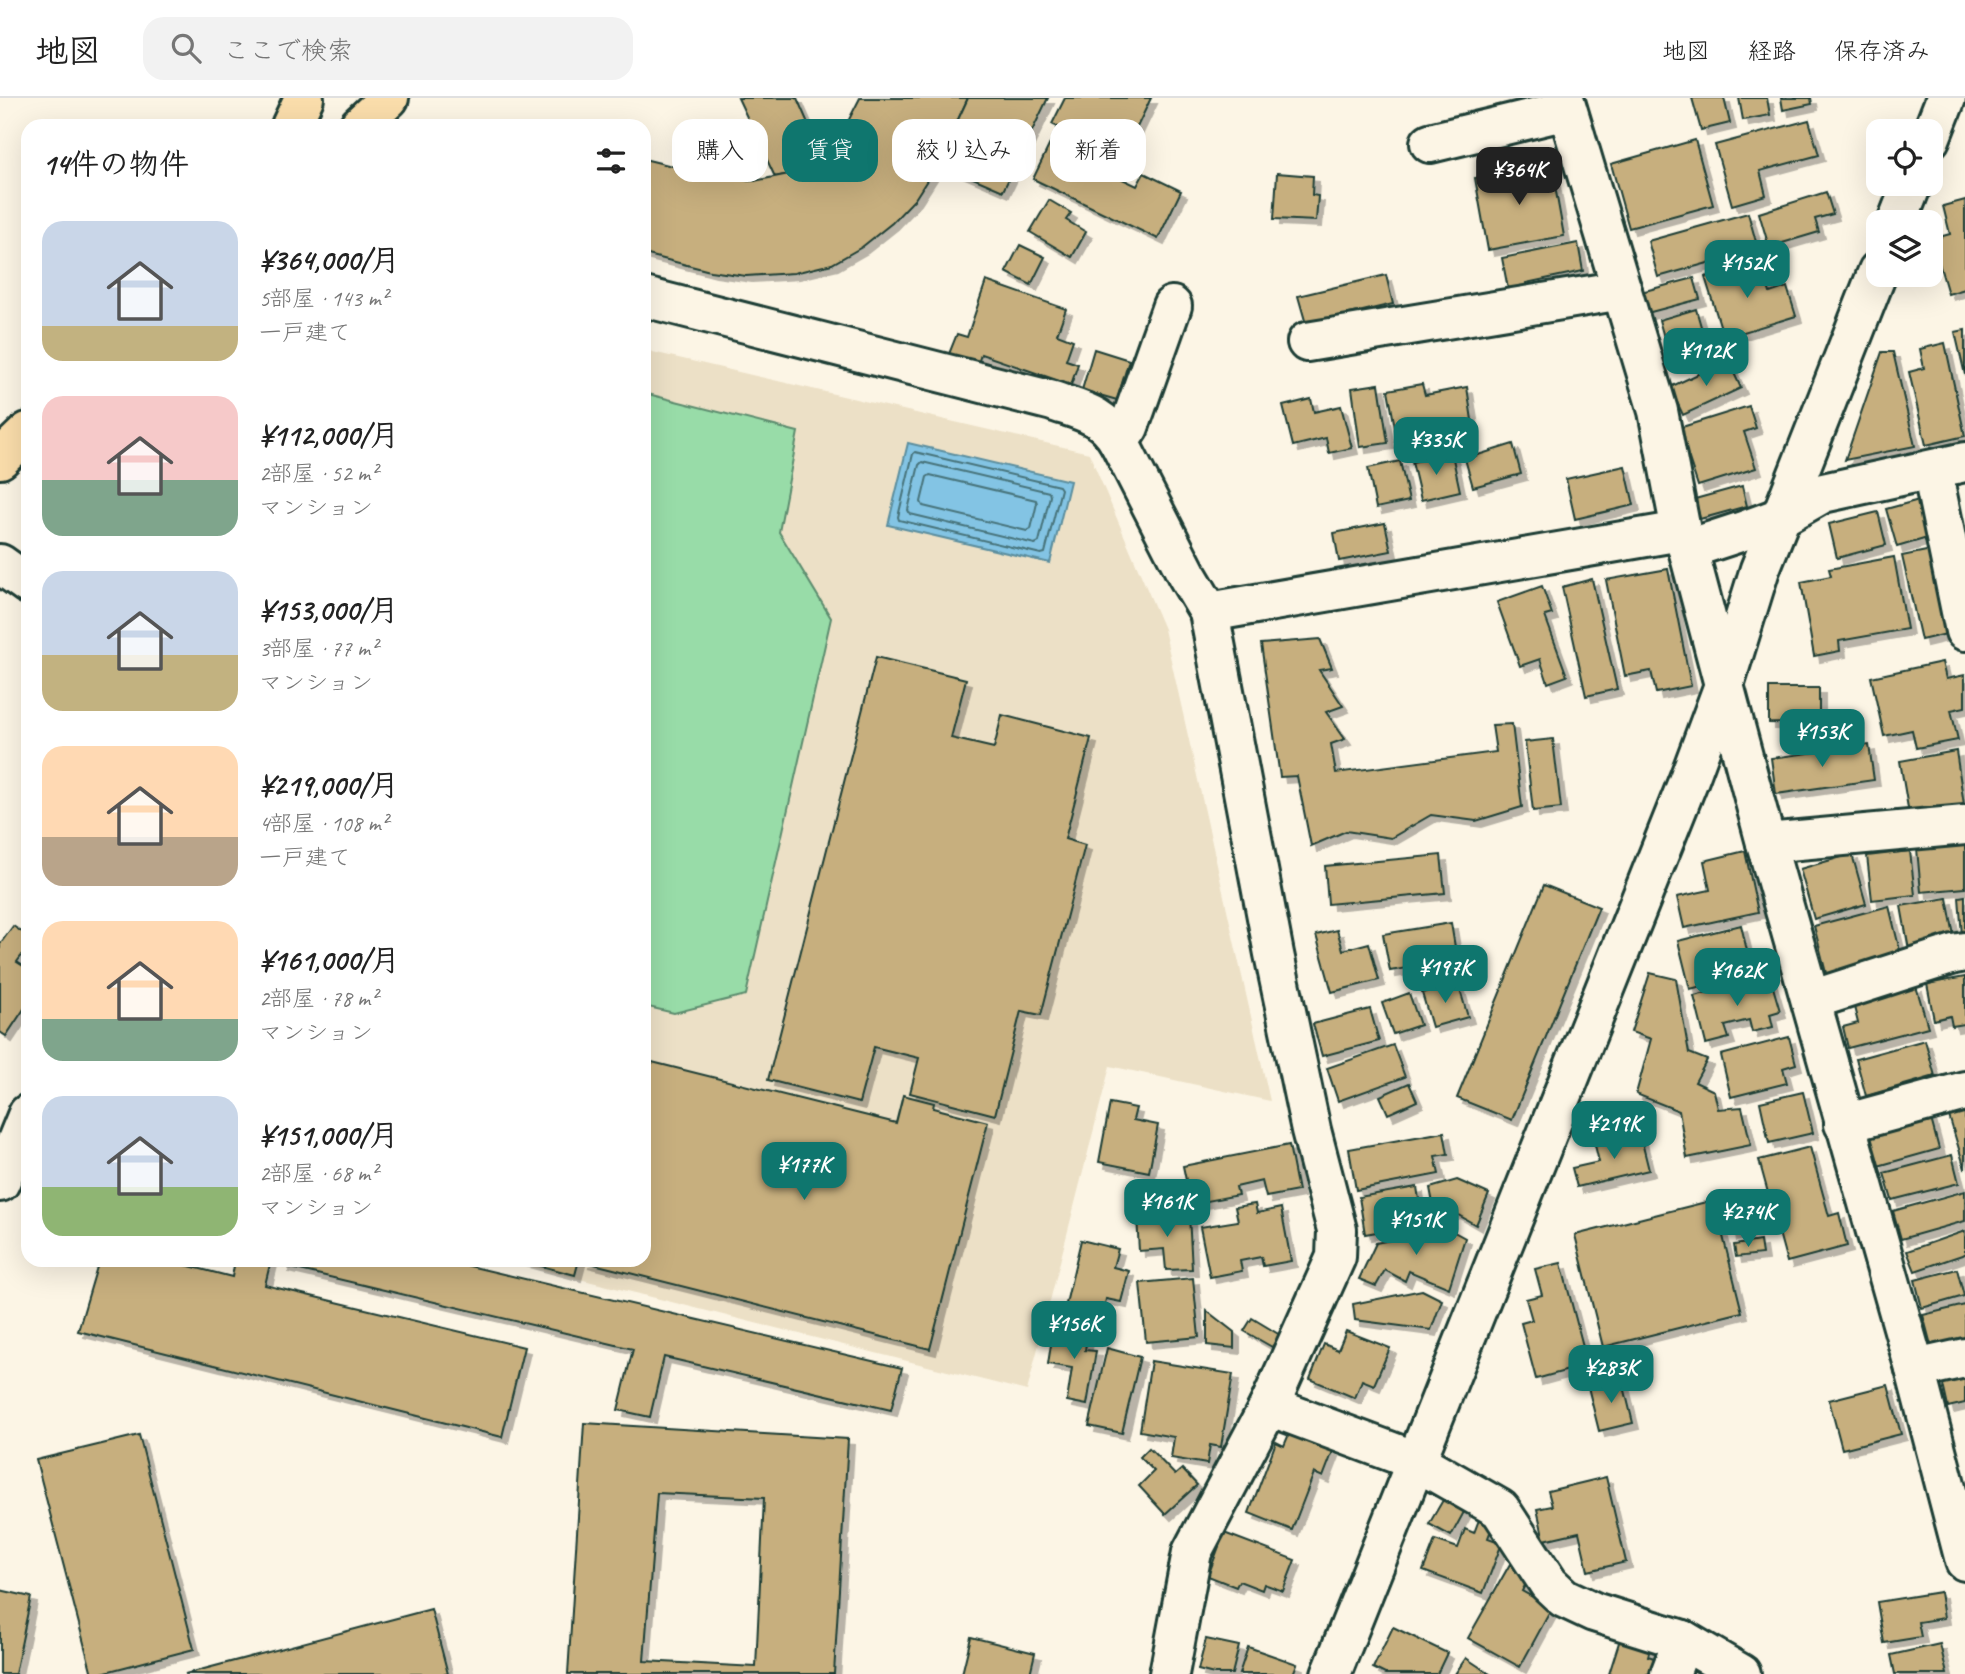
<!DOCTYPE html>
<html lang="ja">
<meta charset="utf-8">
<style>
body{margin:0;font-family:Caveat,"Klee One",sans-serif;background:#f2f2f2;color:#222;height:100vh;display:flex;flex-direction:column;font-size:26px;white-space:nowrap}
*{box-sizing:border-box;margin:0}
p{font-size:23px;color:#767676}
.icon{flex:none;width:38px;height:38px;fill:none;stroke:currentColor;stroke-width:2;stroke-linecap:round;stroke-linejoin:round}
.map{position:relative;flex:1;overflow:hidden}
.details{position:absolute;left:21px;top:21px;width:630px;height:1148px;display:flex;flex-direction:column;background:#fff;border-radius:21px;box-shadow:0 7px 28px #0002}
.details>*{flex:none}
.top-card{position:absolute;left:672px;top:21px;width:665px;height:63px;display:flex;gap:14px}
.fabs{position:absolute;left:1866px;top:21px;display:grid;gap:14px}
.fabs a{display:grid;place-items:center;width:77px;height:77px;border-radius:14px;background:#fff;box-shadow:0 7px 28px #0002;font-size:35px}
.price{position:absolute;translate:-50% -60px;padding:0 16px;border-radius:14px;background:#0f766e;color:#fff;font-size:23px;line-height:46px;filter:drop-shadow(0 2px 4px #0008)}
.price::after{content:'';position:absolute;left:50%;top:42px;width:21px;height:16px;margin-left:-10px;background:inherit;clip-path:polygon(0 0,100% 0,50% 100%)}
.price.on{background:#222;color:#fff}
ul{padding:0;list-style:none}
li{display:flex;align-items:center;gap:21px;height:175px;padding:0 21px}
li span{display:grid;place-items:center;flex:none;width:196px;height:140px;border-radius:21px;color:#555}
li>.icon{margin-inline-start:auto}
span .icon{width:84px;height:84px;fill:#fffc;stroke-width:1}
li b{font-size:30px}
h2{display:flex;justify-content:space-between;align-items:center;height:84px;padding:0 21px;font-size:30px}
.tag{padding:0 24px;border-radius:21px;background:#fff;box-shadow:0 7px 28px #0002;font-size:24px;line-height:63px}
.tag.on{background:#0f766e;color:#fff}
header{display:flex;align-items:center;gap:42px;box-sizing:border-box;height:98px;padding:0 35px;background:#fff;border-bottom:2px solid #e0e0e0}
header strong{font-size:33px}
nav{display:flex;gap:38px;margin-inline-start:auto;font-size:24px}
.search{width:490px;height:63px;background:#f2f2f2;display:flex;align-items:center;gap:18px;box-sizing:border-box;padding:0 24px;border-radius:21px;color:#767676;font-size:26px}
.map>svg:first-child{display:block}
.built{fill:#ece0c6}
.green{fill:#98dca8;stroke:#5c8c6e;stroke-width:2}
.water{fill:#83c4e4;stroke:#5b8e9e;stroke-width:2}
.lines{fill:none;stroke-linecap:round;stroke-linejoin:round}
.shore{stroke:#47737a;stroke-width:2}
.building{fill:#c7af7e;stroke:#1f3d34;stroke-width:2;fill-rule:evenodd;filter:url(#shadow)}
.minor-casing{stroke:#1f3d34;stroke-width:44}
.highway-casing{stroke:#1f3d34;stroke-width:44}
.minor{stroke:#fcf5e5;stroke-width:38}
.highway{stroke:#faddab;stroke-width:38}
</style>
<header>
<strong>地図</strong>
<div class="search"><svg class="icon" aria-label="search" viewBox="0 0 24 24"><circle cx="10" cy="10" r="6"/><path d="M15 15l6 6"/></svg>ここで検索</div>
<nav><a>地図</a><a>経路</a><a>保存済み</a></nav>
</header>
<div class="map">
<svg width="1965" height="1576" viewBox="0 0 1965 1576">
<defs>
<filter id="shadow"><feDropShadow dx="6" dy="6" stdDeviation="0" flood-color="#0004"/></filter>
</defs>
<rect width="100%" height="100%" fill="#fcf5e5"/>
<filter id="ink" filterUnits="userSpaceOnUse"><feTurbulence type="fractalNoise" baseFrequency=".0143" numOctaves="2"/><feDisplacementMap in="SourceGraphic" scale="14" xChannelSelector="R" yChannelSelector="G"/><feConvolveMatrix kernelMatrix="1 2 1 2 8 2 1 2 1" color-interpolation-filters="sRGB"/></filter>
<g filter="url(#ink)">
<polygon class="built" points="644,252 1089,355 1164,531 1270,1003 1110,968 1027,1293 504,1162 644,1162"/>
<polygon class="green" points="644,295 798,334 779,434 831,520 746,897 674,915 644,908"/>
<polygon class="water" points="908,345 1070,383 1050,465 888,427"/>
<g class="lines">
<g class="shore">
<polygon points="915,354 1059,388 1061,391 1045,455 1041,456 899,422 898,419 913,356"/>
<polygon points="922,364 1049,394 1050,398 1039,444 1035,446 910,416 908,412 919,367"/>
<polygon points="930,377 1036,402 1037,405 1031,431 1027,433 923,408 921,404 927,379"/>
</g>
</g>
<g class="building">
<polygon points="738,0 797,0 822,57 816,63 789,76 775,79"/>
<polygon points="860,0 968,0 938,65 915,101 892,125 862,149 832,166 794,175 746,178 710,173 644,156 644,61 721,80 754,83 789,76 816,63 839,41"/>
<polygon points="968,0 1048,0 1003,93 938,65"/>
<polygon points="1065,0 1151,0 1114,77 1137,88 1144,75 1181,93 1158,141 1033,81 1058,29 1052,26"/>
<polygon points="1692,0 1724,0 1730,25 1701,32"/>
<polygon points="1739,0 1767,0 1770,17 1743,22"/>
<polygon points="1781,0 1811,0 1812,6 1783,12"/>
<polygon points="1809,22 1819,57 1760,73 1766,97 1732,107 1715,47"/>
<polygon points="1695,42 1713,107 1629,130 1611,66"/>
<polygon points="1551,66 1564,138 1488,152 1475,80"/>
<polygon points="1277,75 1313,78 1312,97 1318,98 1316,123 1274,121"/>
<polygon points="1826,94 1833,116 1815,121 1819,134 1769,149 1759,115"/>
<polygon points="1049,102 1071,115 1066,122 1086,134 1072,159 1030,134"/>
<polygon points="1965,102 1965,191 1948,196 1932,141 1950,136 1943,108"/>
<polygon points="1748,115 1758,151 1658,179 1648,143"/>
<polygon points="1578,145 1583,173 1526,185 1527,193 1509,196 1502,160"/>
<polygon points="1020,147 1045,159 1031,187 1006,174"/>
<polygon points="1760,162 1770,195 1787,189 1796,218 1724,240 1705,179"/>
<polygon points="1386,177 1393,206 1306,226 1298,198"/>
<polygon points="1694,180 1700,201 1647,215 1641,194"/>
<polygon points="986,183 1066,211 1057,236 1073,242 1066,262 1078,266 1071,287 981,256 978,266 949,256 957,236 967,239"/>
<polygon points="1696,211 1702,232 1665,243 1659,222"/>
<polygon points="1965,232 1965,277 1955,234"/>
<polygon points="1945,245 1965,338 1926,347 1909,274 1924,270 1920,251"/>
<polygon points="1094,251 1129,262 1117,302 1082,292"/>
<polygon points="1882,254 1893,254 1915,348 1845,362"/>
<polygon points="1728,262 1741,290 1683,317 1670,289"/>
<polygon points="1379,286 1388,345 1360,349 1352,290"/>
<polygon points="1422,286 1425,297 1467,289 1472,322 1396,335 1388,292"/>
<polygon points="1311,301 1314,314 1341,308 1352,350 1329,355 1326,340 1293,348 1283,308"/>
<polygon points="1749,308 1756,330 1744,334 1756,370 1698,388 1679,330"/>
<polygon points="1513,346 1521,376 1473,389 1465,361"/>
<polygon points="1452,356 1460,393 1421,402 1412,364"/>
<polygon points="1400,363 1409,403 1376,410 1368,370"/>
<polygon points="1625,368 1634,407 1575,421 1566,381"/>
<polygon points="1742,388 1747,408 1700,421 1695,401"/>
<polygon points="1930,399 1941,436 1897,449 1886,411"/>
<polygon points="1878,414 1886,447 1837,460 1829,426"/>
<polygon points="1385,425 1391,453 1339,463 1334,435"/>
<polygon points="1941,450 1959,533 1921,542 1902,458"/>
<polygon points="1894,459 1907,531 1839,543 1840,553 1814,558 1801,484 1831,478 1829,471"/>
<polygon points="1668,471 1691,588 1656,595 1651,573 1625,578 1606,482"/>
<polygon points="1592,481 1617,591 1586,598 1562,489"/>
<polygon points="1542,488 1552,516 1545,518 1567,578 1548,585 1540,561 1520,568 1497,504"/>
<polygon points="1320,541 1332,570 1319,572 1343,608 1326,614 1345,641 1331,646 1336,675 1496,654 1492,627 1512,626 1522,709 1476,723 1431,717 1391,740 1346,733 1311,748 1297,678 1280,679 1261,546"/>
<polygon points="876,559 966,581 951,640 994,650 1002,617 1091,640 1065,741 1085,747 1041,917 1021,913 995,1017 910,995 919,960 874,949 859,1005 768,982"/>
<polygon points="1942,564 1946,581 1965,577 1965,609 1951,612 1958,642 1916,650 1912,632 1884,638 1871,579"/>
<polygon points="1769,590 1819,590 1819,626 1769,625"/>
<polygon points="1553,641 1561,710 1533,713 1525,644"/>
<polygon points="1869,647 1874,682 1776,696 1771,660"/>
<polygon points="1956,653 1965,713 1910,722 1900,663"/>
<polygon points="1965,747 1965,790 1921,794 1917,751"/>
<polygon points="1745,753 1758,814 1684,830 1677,799 1710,792 1704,763"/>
<polygon points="1910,753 1915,797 1872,802 1867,758"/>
<polygon points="1852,756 1866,806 1814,821 1800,771"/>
<polygon points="1441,757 1445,795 1328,806 1325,768"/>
<polygon points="1544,787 1599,809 1512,1022 1457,1000"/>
<polygon points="1965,798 1965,838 1962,838 1959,799"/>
<polygon points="1947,800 1955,843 1909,852 1901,808"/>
<polygon points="1889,808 1902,861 1827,879 1814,828"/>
<polygon points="1451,825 1457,861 1390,873 1383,836"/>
<polygon points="1741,827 1748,857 1713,865 1718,884 1690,891 1678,843"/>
<polygon points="13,828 28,838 28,849 17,864 28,871 28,905 6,938 0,934 0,846"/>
<polygon points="1337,832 1343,852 1369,845 1379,882 1332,894 1316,837"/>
<polygon points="1650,875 1676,881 1689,955 1707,962 1695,984 1714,993 1718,1011 1742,1009 1751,1047 1687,1060 1679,1013 1636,996 1651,941 1631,934"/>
<polygon points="1770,879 1780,913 1770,916 1773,929 1752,934 1749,922 1725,928 1729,940 1706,946 1694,898"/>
<polygon points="1965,879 1965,926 1952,928 1950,918 1934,922 1927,886"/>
<polygon points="1458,885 1468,919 1432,929 1422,895"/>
<polygon points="1916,888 1928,929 1848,950 1843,929 1858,925 1853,905"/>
<polygon points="1409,895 1420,927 1393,936 1382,905"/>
<polygon points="1370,911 1379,943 1322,958 1313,926"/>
<polygon points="1789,939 1796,966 1783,970 1787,985 1731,999 1721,957"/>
<polygon points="1925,942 1935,978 1866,998 1856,961"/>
<polygon points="1393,947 1405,979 1338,1003 1327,970"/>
<polygon points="644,962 896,1025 903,997 934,1005 933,1010 988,1024 930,1251 582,1163 644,1162"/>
<polygon points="1409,985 1417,1003 1388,1016 1380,998"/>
<polygon points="1803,994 1813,1035 1769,1045 1760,1004"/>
<polygon points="1110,1005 1136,1010 1133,1022 1158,1027 1149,1074 1099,1064"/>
<polygon points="1965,1013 1965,1071 1949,1018"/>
<polygon points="1930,1017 1939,1051 1878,1068 1868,1035"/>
<polygon points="1444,1034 1448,1056 1435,1058 1439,1076 1356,1092 1349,1051"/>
<polygon points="1640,1036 1649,1072 1577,1089 1572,1070 1599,1064 1595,1047"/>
<polygon points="1289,1047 1298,1093 1266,1099 1262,1083 1236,1089 1238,1097 1191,1106 1183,1068"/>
<polygon points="1810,1049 1829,1118 1839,1115 1847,1148 1787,1164 1759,1062"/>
<polygon points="1952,1057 1959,1085 1892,1102 1884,1075"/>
<polygon points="1457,1082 1489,1096 1476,1127 1453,1114 1436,1121 1430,1090"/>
<polygon points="1417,1089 1423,1126 1365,1136 1359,1099"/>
<polygon points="1965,1093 1965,1123 1901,1141 1893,1113"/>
<polygon points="1757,1095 1764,1130 1731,1137 1723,1103"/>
<polygon points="1714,1102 1742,1214 1603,1249 1575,1137"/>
<polygon points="1255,1106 1257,1115 1281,1110 1291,1163 1263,1168 1261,1159 1240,1163 1242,1173 1210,1179 1200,1129 1238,1123 1235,1109"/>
<polygon points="1189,1117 1192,1171 1166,1172 1164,1151 1139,1153 1137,1119"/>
<polygon points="1447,1130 1465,1140 1449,1190 1409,1173 1405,1183 1385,1172 1376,1188 1359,1181 1376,1145"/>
<polygon points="1965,1133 1965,1156 1915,1173 1907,1153"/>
<polygon points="1081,1142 1118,1151 1113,1169 1129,1173 1121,1204 1106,1201 1102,1219 1065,1210"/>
<polygon points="1760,1143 1762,1156 1736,1159 1734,1147"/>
<polygon points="99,1162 166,1162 232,1179 235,1162 271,1162 265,1187 524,1249 502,1339 78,1233"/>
<polygon points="284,1162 444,1162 902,1270 891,1312 664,1259 650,1319 618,1312 633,1251 283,1168"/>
<polygon points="519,1162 579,1162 575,1177"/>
<polygon points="1561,1165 1584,1252 1573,1255 1576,1270 1536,1281 1521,1225 1532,1222 1526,1201 1542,1197 1535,1171"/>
<polygon points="1957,1171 1964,1198 1922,1210 1915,1182"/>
<polygon points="1193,1180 1199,1239 1146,1244 1140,1185"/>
<polygon points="1422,1192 1442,1202 1431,1232 1355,1222 1353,1206"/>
<polygon points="1965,1207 1965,1242 1932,1251 1923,1217"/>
<polygon points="1207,1213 1234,1234 1234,1250 1207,1247"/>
<polygon points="1252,1220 1280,1237 1272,1249 1244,1233"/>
<polygon points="1054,1227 1088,1233 1085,1252 1096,1253 1087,1307 1067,1303 1072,1270 1048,1266"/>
<polygon points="1346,1233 1390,1250 1374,1287 1362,1282 1355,1300 1310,1281 1324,1246 1338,1252"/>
<polygon points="1107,1250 1140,1259 1122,1335 1089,1328"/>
<polygon points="1151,1263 1233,1276 1221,1349 1210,1347 1207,1366 1171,1360 1174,1339 1140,1333"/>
<polygon points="1965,1273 1965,1305 1948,1309 1941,1278"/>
<polygon points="1622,1280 1633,1325 1599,1333 1588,1289"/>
<polygon points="1888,1287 1901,1336 1842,1351 1829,1302"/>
<path d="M584,1325L848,1341L834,1576H568ZM657,1395L764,1400L756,1569L644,1563Z"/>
<polygon points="1289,1336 1333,1353 1323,1379 1314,1375 1292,1432 1249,1415 1276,1344 1284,1348"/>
<polygon points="139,1337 194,1551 98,1576 92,1576 36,1362"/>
<polygon points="1149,1350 1175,1377 1182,1371 1197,1387 1165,1416 1139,1388 1154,1373 1140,1359"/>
<polygon points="1606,1379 1626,1464 1588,1473 1579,1434 1544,1442 1537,1411 1552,1408 1548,1393"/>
<polygon points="1443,1402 1464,1414 1451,1438 1429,1426"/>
<polygon points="1480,1419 1494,1424 1488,1440 1502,1445 1483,1495 1423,1473 1435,1442 1458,1450 1465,1431 1474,1435"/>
<polygon points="1224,1435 1295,1462 1283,1493 1264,1486 1262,1492 1239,1483 1236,1489 1208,1478"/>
<polygon points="1510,1466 1530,1478 1522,1493 1552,1510 1520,1569 1468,1540"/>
<polygon points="0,1492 31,1499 15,1576 0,1576"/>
<polygon points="1940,1494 1944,1520 1918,1524 1921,1539 1884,1545 1877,1504"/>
<polygon points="431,1511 448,1576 185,1576"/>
<polygon points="1393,1529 1447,1555 1437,1576 1385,1576 1373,1570"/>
<polygon points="1621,1538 1651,1547 1648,1558 1660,1562 1655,1576 1609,1576"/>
<polygon points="971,1539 1035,1555 1030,1576 962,1576"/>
<polygon points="1206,1541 1239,1548 1232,1576 1214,1576 1198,1572"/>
<polygon points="1940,1546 1947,1576 1895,1576 1891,1557"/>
<polygon points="1248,1549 1297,1566 1293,1576 1239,1576"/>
<polygon points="1466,1560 1490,1576 1455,1576"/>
</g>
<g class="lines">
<defs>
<g id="minor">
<polyline points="1564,0 1658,313 1681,433 1688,451"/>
<polyline points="1930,41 1946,0"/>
<polyline points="1430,45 1567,12"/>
<polyline points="1897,124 1912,86"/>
<path d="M644,199L1053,303C1081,313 1103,316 1119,344L1187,477L1209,514L1274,856L1311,1032L1337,1132L1336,1159L1269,1308L1192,1454L1169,1576"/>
<polyline points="1307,244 1622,192"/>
<polyline points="1119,344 1129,329 1172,208"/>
<polyline points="1965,364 1823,395 1781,419 1760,471 1724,587 1766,745 1915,1271 1965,1463"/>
<polyline points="1932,372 1965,533"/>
<polyline points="0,466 28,486"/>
<polyline points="1209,514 1681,433"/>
<polyline points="1766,745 1965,727"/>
<polyline points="1811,902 1954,856 1965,854"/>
<polyline points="1844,1026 1965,993"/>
<polyline points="0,1084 28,1016"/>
<polyline points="1915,1271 1965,1260"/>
<polyline points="1269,1308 1416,1363 1500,1411 1549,1486 1564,1500 1594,1514 1683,1542 1741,1576"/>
<polyline points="1331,1576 1689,681 1724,587 1688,451 1743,433 1781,419 1878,173"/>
<polyline points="1670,1576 1683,1542"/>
</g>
<g id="highway">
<polyline points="291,28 304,0"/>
<polyline points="359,28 389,0"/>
<polyline points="0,361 28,334"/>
</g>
</defs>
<use href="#minor" class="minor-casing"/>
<use href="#highway" class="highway-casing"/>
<use href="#minor" class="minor"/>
<use href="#highway" class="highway"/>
</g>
</g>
</svg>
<div class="fabs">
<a><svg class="icon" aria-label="locate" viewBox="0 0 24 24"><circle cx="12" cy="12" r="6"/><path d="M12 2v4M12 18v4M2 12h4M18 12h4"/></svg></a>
<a><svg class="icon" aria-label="layers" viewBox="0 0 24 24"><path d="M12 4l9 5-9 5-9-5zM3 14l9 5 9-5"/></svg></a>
</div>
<b class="price on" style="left:1519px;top:109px">¥364K</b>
<b class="price" style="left:1747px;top:202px">¥152K</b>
<b class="price" style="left:1706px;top:290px">¥112K</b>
<b class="price" style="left:1436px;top:379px">¥335K</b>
<b class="price" style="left:1822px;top:671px">¥153K</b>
<b class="price" style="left:1445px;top:907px">¥197K</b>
<b class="price" style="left:1737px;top:910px">¥162K</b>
<b class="price" style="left:1614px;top:1063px">¥219K</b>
<b class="price" style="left:804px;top:1104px">¥177K</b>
<b class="price" style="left:1167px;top:1141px">¥161K</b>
<b class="price" style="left:1748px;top:1151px">¥274K</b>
<b class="price" style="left:1416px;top:1159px">¥151K</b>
<b class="price" style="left:1074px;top:1263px">¥156K</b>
<b class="price" style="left:1611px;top:1307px">¥283K</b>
<div class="top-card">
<a class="tag">購入</a>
<a class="tag on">賃貸</a>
<a class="tag">絞り込み</a>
<a class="tag">新着</a>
</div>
<section class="details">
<h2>14件の物件<svg class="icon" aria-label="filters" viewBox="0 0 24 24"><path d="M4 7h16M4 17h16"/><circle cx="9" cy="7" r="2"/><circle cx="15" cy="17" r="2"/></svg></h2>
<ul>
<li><span style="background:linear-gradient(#c9d6e8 75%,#c2b280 0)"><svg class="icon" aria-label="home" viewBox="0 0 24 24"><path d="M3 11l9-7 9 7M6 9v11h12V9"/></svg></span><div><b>¥364,000/月</b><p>5部屋 · 143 m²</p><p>一戸建て</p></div></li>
<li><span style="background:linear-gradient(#f6c9c9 60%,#7fa58c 0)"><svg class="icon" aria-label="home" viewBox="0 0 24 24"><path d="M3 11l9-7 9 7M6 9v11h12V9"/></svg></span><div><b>¥112,000/月</b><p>2部屋 · 52 m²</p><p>マンション</p></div></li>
<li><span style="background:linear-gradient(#c9d6e8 60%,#c2b280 0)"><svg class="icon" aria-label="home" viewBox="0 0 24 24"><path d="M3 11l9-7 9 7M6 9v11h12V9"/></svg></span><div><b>¥153,000/月</b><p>3部屋 · 77 m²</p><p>マンション</p></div></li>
<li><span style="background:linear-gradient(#ffd9b3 65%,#b9a48a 0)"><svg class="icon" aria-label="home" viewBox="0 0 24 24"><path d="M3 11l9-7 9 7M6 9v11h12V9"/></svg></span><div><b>¥219,000/月</b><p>4部屋 · 108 m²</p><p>一戸建て</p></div></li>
<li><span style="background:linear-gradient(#ffd9b3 70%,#7fa58c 0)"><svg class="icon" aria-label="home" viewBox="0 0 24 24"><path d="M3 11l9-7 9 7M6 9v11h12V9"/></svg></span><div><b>¥161,000/月</b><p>2部屋 · 78 m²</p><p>マンション</p></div></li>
<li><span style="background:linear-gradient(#c9d6e8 65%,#8fb573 0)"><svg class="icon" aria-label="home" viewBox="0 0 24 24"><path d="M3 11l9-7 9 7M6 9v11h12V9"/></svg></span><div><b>¥151,000/月</b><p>2部屋 · 68 m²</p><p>マンション</p></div></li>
</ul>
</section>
</div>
